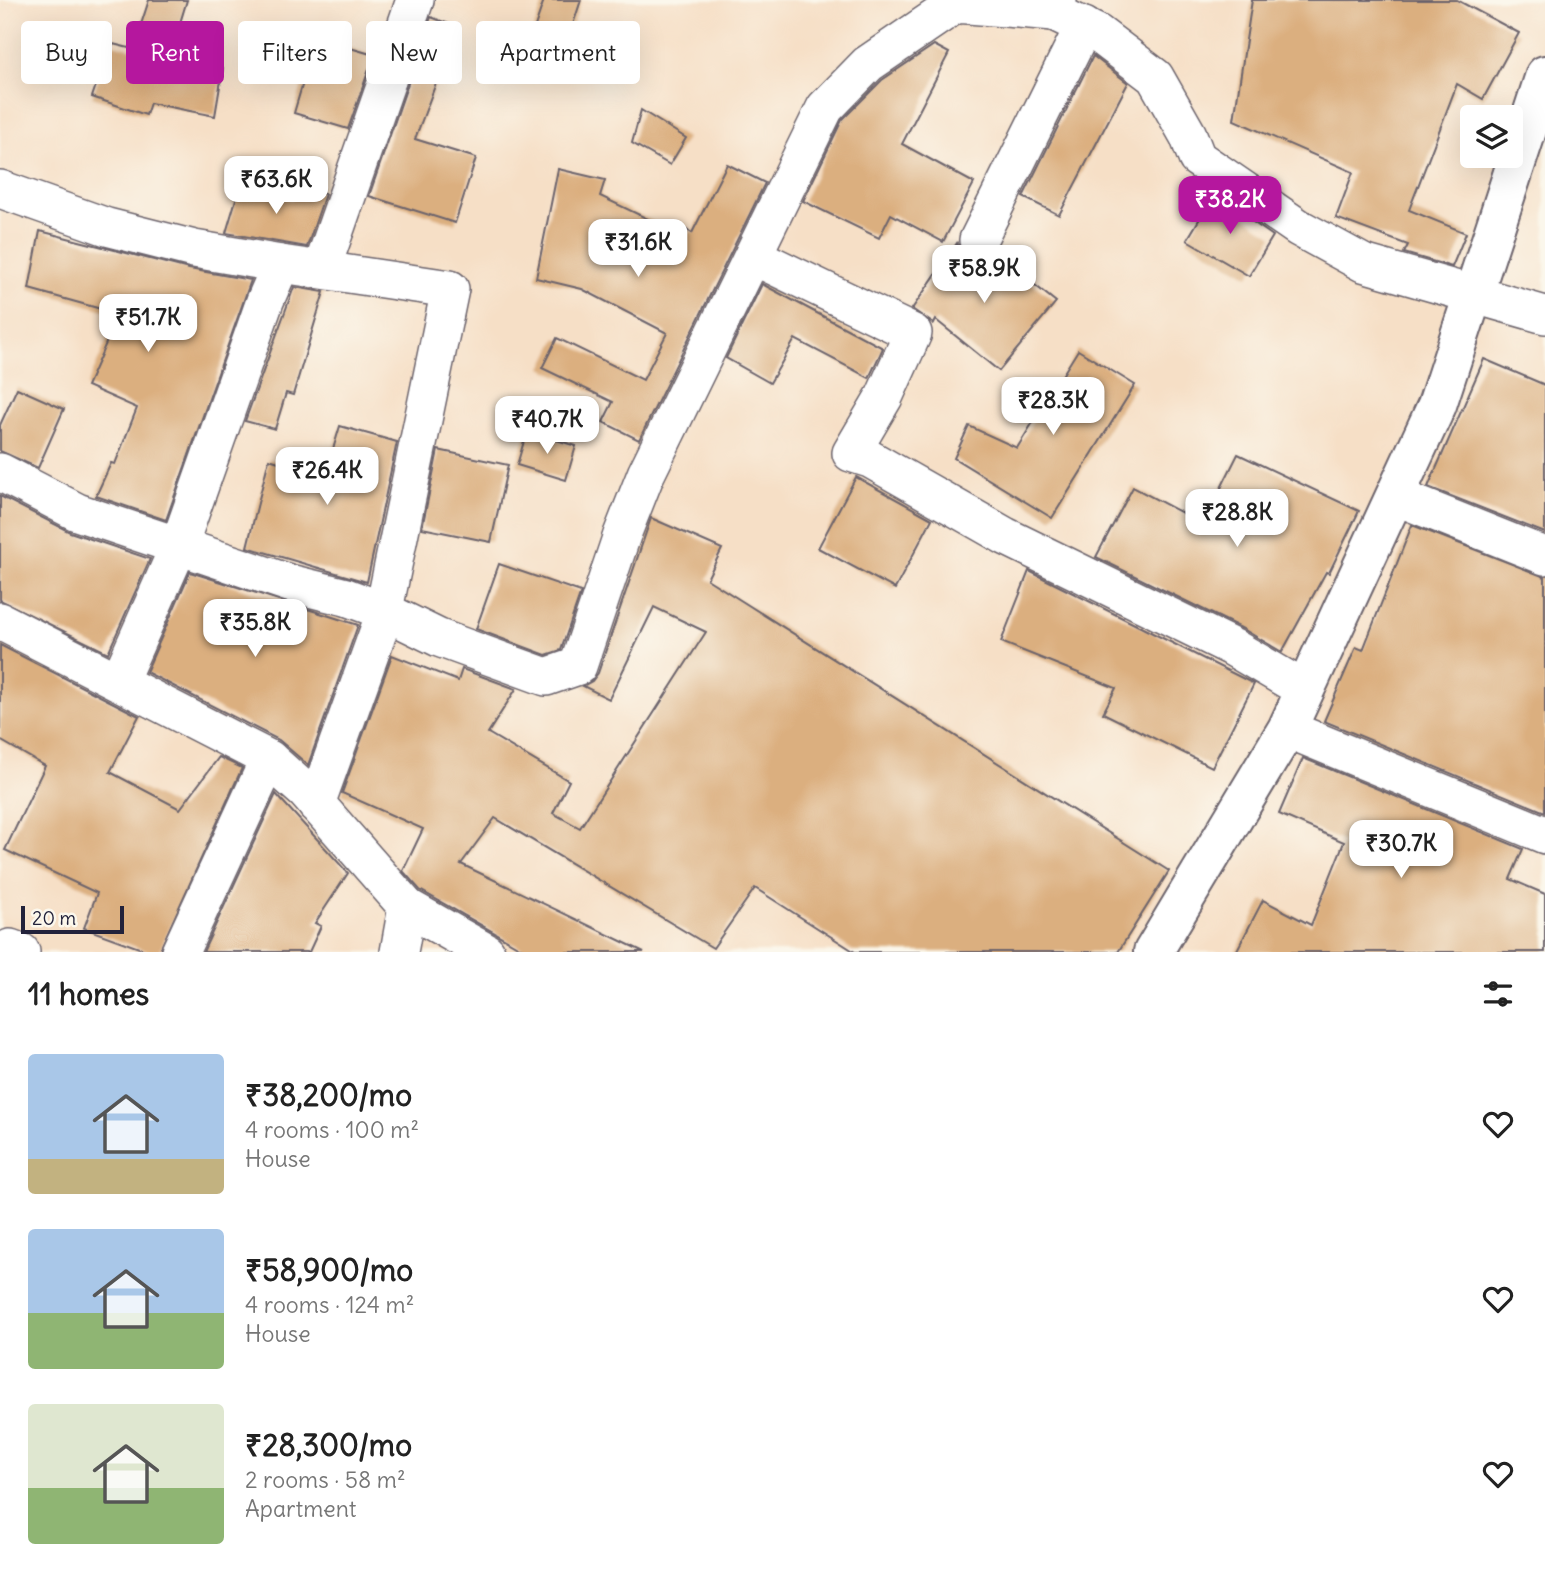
<!DOCTYPE html>
<meta charset="utf-8">
<style>
body{margin:0;font-family:Delius,sans-serif;background:#f6f6f6;color:#222;height:100vh;display:flex;flex-direction:column;font-size:26px;white-space:nowrap}
*{box-sizing:border-box;margin:0}
p{font-size:23px;color:#767676}
.icon{flex:none;width:38px;height:38px;fill:none;stroke:currentColor;stroke-width:2;stroke-linecap:round;stroke-linejoin:round}
.map{position:relative;height:952px;overflow:hidden}
.panel{display:flex;flex-direction:column;background:#fff;flex:1}
.panel>*{flex:none}
.hud{position:absolute;left:21px;top:21px;width:700px;height:63px;display:flex;gap:14px}
.controls{position:absolute;left:1460px;top:105px;display:grid;gap:14px}
.controls a{display:grid;place-items:center;width:63px;height:63px;border-radius:7px;background:#fff;box-shadow:0 7px 28px #0002;font-size:35px}
.scale{position:absolute;left:21px;bottom:18px;width:103px;box-sizing:border-box;padding-left:7px;border:4px solid #22223b;border-top:0;font-size:19px;line-height:24px;white-space:nowrap;color:#22223b;-webkit-text-stroke:5px #fbf7ec;paint-order:stroke}
.price{position:absolute;translate:-50% -60px;padding:0 16px;border-radius:14px;background:#fff;color:#222;font-size:23px;line-height:46px;filter:drop-shadow(0 2px 4px #0008)}
.price::after{content:'';position:absolute;left:50%;top:42px;width:21px;height:16px;margin-left:-10px;background:inherit;clip-path:polygon(0 0,100% 0,50% 100%)}
.price.active{background:#b5179e;color:#fff}
ul{padding:0;list-style:none}
li{display:flex;align-items:center;gap:21px;height:175px;padding:0 28px}
li span{display:grid;place-items:center;flex:none;width:196px;height:140px;border-radius:7px;color:#555}
li>.icon{margin-inline-start:auto}
span .icon{width:84px;height:84px;fill:#fffc;stroke-width:1}
li b{font-size:30px}
h2{display:flex;justify-content:space-between;align-items:center;height:84px;padding:0 28px;font-size:30px}
.tag{padding:0 24px;border-radius:7px;background:#fff;box-shadow:0 7px 28px #0002;font-size:24px;line-height:63px}
.tag.active{background:#b5179e;color:#fff}
.map>svg:first-child{display:block}
.building{fill:#dbaf7f}
.lines{fill:none;stroke-linecap:round;stroke-linejoin:round}
.street-casing{stroke:#6c646c;stroke-width:40}
.secondary-casing{stroke:#6c646c;stroke-width:42}
.street{stroke:#fff;stroke-width:37}
.secondary{stroke:#fff;stroke-width:38}
</style>
<div class="map">
<svg width="1545" height="952" viewBox="0 0 1545 952">
<rect width="100%" height="100%" fill="#fbf7ec"/>
<filter id="ink" filterUnits="userSpaceOnUse"><feTurbulence type="fractalNoise" baseFrequency=".0143" numOctaves="2"/><feDisplacementMap in="SourceGraphic" scale="14" xChannelSelector="R" yChannelSelector="G"/><feConvolveMatrix kernelMatrix="1 2 1 2 8 2 1 2 1" color-interpolation-filters="sRGB"/></filter>
<filter id="wash" filterUnits="userSpaceOnUse"><feTurbulence type="fractalNoise" baseFrequency=".00686" numOctaves="4" result="noise"/><feDisplacementMap in="SourceGraphic" scale="28" xChannelSelector="R" yChannelSelector="G"/><feGaussianBlur stdDeviation="1.57" result="paint"/><feColorMatrix in="noise" values="0 0 0 0 0 0 0 0 0 0 0 0 0 0 0 0 0 1.4 0 .05"/><feComposite in="paint" operator="in"/></filter>
<g filter="url(#wash)">
<rect width="100%" height="100%" fill="#f6dfc6"/>
<g id="blocks">
<g class="building">
<polygon points="149,0 187,0 169,59 223,68 215,116 150,103 146,115 92,97 101,71 94,69 101,41 133,49"/>
<polygon points="544,0 581,0 564,52 530,41"/>
<polygon points="1252,0 1457,0 1519,33 1483,99 1457,84 1409,210 1466,233 1452,267 1404,253 1408,245 1336,218 1353,172 1234,120"/>
<polygon points="431,17 457,27 415,139 476,158 455,223 369,196"/>
<polygon points="316,38 374,55 348,129 294,113"/>
<polygon points="934,45 949,53 902,144 974,183 943,242 891,214 879,238 803,201 842,120 882,80"/>
<polygon points="1093,56 1128,83 1059,215 1023,197"/>
<polygon points="641,110 686,138 670,165 632,143"/>
<polygon points="727,164 765,183 639,440 603,422 613,402 542,368 557,338 643,380 667,333 582,289 536,278 558,169 605,180 600,196 683,236 687,230 692,233"/>
<polygon points="240,186 293,200 296,186 325,194 307,247 226,233"/>
<polygon points="1214,195 1273,236 1249,276 1187,240"/>
<polygon points="40,231 189,269 251,280 166,520 96,496 111,463 115,464 137,408 87,386 119,314 29,289"/>
<polygon points="957,243 961,252 969,259 980,261 991,256 1008,268 1011,266 1056,302 999,371 936,320 934,324 912,309"/>
<polygon points="762,284 883,348 869,378 795,339 770,383 726,358"/>
<polygon points="294,287 324,292 293,395 286,393 275,429 245,421"/>
<polygon points="1078,350 1135,385 1052,518 954,458 969,426 1017,448"/>
<polygon points="1484,359 1545,385 1545,533 1428,487"/>
<polygon points="17,388 64,409 38,468 0,451 0,425"/>
<polygon points="340,426 397,442 367,582 247,547 269,459 325,476"/>
<polygon points="527,431 576,446 566,480 517,465"/>
<polygon points="438,450 508,465 491,542 422,528"/>
<polygon points="1238,454 1359,511 1329,573 1326,572 1282,652 1241,628 1096,557 1133,487 1203,524"/>
<polygon points="856,477 932,519 895,589 818,548"/>
<polygon points="0,496 70,532 150,559 108,653 0,600"/>
<polygon points="651,518 722,549 707,579 1169,871 1118,952 855,952 755,888 713,948 495,818 461,864 644,952 528,952 420,890 403,871 423,829 342,793 392,655 458,681 462,669 516,689 488,733 569,781 553,813 580,828 706,632 654,607 609,699 583,686 592,681 598,673"/>
<polygon points="1412,525 1545,577 1545,812 1324,721 1356,647 1363,650"/>
<polygon points="499,564 581,592 561,650 546,655 476,629"/>
<polygon points="1029,571 1254,684 1212,767 1103,713 1116,688 1001,642"/>
<polygon points="190,572 358,625 308,765 279,740 146,672"/>
<polygon points="0,645 139,716 110,772 180,809 219,757 242,768 159,952 150,952 84,928 97,893 5,850 45,766 0,740"/>
<polygon points="1303,758 1523,849 1510,879 1545,894 1545,952 1236,952 1263,900 1311,925 1344,842 1279,814"/>
<polygon points="276,794 348,873 315,923 321,926 309,952 203,952"/>
</g>
</g>
</g>
<g filter="url(#ink)">
<use href="#blocks" fill-opacity="0" stroke="#6c646c" stroke-width="2"/>
<g class="lines">
<defs>
<g id="street">
<polyline points="1054,12 1097,33 1155,77 1188,135 1197,158 1299,228 1363,263 1545,315"/>
<polyline points="0,189 107,227 194,249 281,264"/>
<polyline points="978,240 1084,26"/>
<polyline points="753,256 913,333 884,397 851,453 870,459 1005,536 1232,647 1305,690"/>
<polyline points="322,268 415,0"/>
<polyline points="0,472 77,512 289,583 346,597 384,611 439,638 546,677 578,666 622,535 646,474 825,108 868,64 956,4 1054,12 1058,0"/>
<polyline points="1395,496 1545,556"/>
<polyline points="0,621 269,759 306,792 407,907 399,952"/>
<polyline points="119,681 178,548 265,301 281,264 450,289 381,624 316,804"/>
<polyline points="1287,729 1545,835"/>
<polyline points="407,907 486,952"/>
<polyline points="8,952 10,948 21,952"/>
<polyline points="180,952 269,759"/>
</g>
<polyline id="secondary" points="1153,952 1287,729 1437,405 1545,75"/>
</defs>
<use href="#street" class="street-casing"/>
<use href="#secondary" class="secondary-casing"/>
<use href="#street" class="street"/>
<use href="#secondary" class="secondary"/>
</g>
</g>
</svg>
<div class="controls">
<a><svg class="icon" aria-label="layers" viewBox="0 0 24 24"><path d="M12 4l9 5-9 5-9-5zM3 14l9 5 9-5"/></svg></a>
</div>
<div class="scale">20 m</div>
<b class="price" style="left:276px;top:216px">₹63.6K</b>
<b class="price active" style="left:1230px;top:236px">₹38.2K</b>
<b class="price" style="left:638px;top:279px">₹31.6K</b>
<b class="price" style="left:984px;top:305px">₹58.9K</b>
<b class="price" style="left:148px;top:354px">₹51.7K</b>
<b class="price" style="left:1053px;top:437px">₹28.3K</b>
<b class="price" style="left:547px;top:456px">₹40.7K</b>
<b class="price" style="left:327px;top:507px">₹26.4K</b>
<b class="price" style="left:1237px;top:549px">₹28.8K</b>
<b class="price" style="left:255px;top:659px">₹35.8K</b>
<b class="price" style="left:1401px;top:880px">₹30.7K</b>
<div class="hud">
<a class="tag">Buy</a>
<a class="tag active">Rent</a>
<a class="tag">Filters</a>
<a class="tag">New</a>
<a class="tag">Apartment</a>
</div>
</div>
<section class="panel">
<h2>11 homes<svg class="icon" aria-label="filters" viewBox="0 0 24 24"><path d="M4 7h16M4 17h16"/><circle cx="9" cy="7" r="2"/><circle cx="15" cy="17" r="2"/></svg></h2>
<ul>
<li><span style="background:linear-gradient(#a9c7e8 75%,#c2b280 0)"><svg class="icon" aria-label="home" viewBox="0 0 24 24"><path d="M3 11l9-7 9 7M6 9v11h12V9"/></svg></span><div><b>₹38,200/mo</b><p>4 rooms · 100 m²</p><p>House</p></div><svg class="icon" aria-label="heart" viewBox="0 0 24 24"><path d="M12 20l-8-8c-3-5 5-10 8-4 3-6 11-1 8 4z"/></svg></li>
<li><span style="background:linear-gradient(#a9c7e8 60%,#8fb573 0)"><svg class="icon" aria-label="home" viewBox="0 0 24 24"><path d="M3 11l9-7 9 7M6 9v11h12V9"/></svg></span><div><b>₹58,900/mo</b><p>4 rooms · 124 m²</p><p>House</p></div><svg class="icon" aria-label="heart" viewBox="0 0 24 24"><path d="M12 20l-8-8c-3-5 5-10 8-4 3-6 11-1 8 4z"/></svg></li>
<li><span style="background:linear-gradient(#dfe7d0 60%,#8fb573 0)"><svg class="icon" aria-label="home" viewBox="0 0 24 24"><path d="M3 11l9-7 9 7M6 9v11h12V9"/></svg></span><div><b>₹28,300/mo</b><p>2 rooms · 58 m²</p><p>Apartment</p></div><svg class="icon" aria-label="heart" viewBox="0 0 24 24"><path d="M12 20l-8-8c-3-5 5-10 8-4 3-6 11-1 8 4z"/></svg></li>
</ul>
</section>
